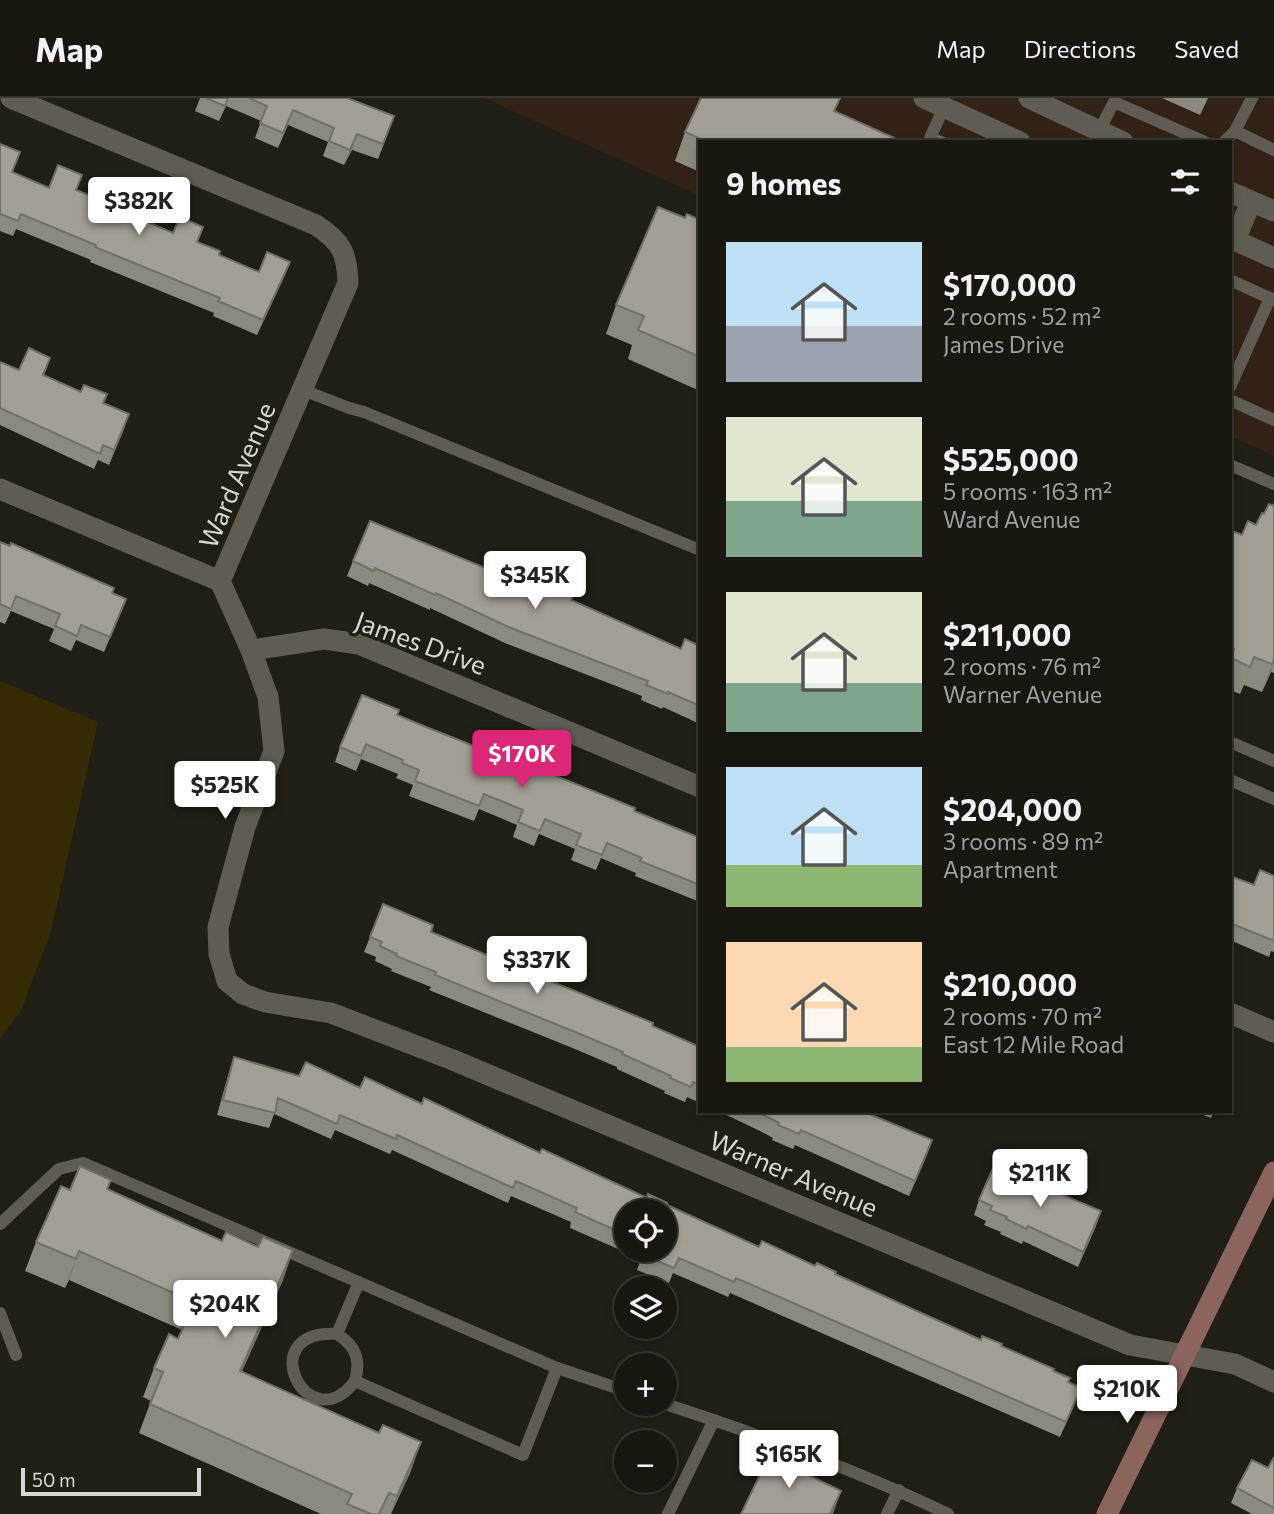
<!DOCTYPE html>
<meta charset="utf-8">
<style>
body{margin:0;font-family:Commissioner,sans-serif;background:#26231e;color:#f1f3f6;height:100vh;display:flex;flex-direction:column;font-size:26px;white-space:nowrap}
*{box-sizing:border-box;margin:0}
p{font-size:23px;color:#9f9f9f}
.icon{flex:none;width:38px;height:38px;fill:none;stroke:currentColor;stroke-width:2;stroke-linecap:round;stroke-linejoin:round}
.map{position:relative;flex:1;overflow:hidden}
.panel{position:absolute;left:698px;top:42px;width:534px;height:973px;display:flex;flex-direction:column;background:#191610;border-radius:0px;box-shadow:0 4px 10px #0003,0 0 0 2px #373530}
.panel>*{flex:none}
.fabs{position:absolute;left:614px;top:1101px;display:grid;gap:14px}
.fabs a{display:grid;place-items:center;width:63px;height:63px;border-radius:50%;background:#191610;box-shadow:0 4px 10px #0003,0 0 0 2px #373530;font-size:35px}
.scale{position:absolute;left:21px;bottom:18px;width:180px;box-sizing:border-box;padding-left:7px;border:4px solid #d8d6d0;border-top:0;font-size:19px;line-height:24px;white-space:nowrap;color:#d8d6d0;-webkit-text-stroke:5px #211e15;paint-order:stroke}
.price{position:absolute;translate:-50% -60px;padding:0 16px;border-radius:7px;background:#fff;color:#222;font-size:23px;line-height:46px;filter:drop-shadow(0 2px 4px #0008)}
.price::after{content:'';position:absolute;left:50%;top:42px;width:21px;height:16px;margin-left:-10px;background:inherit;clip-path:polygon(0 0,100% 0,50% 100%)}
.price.on{background:#db2777;color:#fff}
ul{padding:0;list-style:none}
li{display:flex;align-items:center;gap:21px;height:175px;padding:0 28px}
li span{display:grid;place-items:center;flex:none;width:196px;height:140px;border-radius:0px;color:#555}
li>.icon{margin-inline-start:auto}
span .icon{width:84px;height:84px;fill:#fffc;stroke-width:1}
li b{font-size:30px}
h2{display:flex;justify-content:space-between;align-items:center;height:84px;padding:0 28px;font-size:30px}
header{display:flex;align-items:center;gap:42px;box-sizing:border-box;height:98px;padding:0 35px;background:#191610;border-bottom:2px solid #373530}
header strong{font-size:33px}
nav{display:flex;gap:38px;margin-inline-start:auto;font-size:24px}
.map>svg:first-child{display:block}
.industrial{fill:#312117}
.green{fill:#362a05}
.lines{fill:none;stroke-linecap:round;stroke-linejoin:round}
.path{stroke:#706e66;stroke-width:4.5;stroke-dasharray:7 3.5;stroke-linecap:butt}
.lane{stroke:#605c52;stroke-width:12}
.street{stroke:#605c52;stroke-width:21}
.secondary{stroke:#8c645e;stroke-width:21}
.wall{fill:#8c897f;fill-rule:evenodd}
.shaded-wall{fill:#726f68}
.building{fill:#a39f94;stroke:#726f68;stroke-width:2}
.labels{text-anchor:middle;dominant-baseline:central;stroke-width:7;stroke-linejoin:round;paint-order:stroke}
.street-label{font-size:26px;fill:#d8d6d0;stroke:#211e15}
</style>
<header>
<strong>Map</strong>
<nav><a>Map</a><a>Directions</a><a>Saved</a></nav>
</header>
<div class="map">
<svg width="1274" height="1416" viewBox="0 0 1274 1416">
<rect width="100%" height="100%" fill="#211e15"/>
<polygon class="industrial" points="484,0 1274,0 1274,358 1230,338 1230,44 700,44 700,98"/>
<polygon class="green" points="0,583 98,624 51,833 21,913 0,940"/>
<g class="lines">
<polyline class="path" points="1128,1284 1144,1291"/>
<g class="lane">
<polyline points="1099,33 1114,4 1205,44"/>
<polyline points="1235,33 1252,0"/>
<polyline points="937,44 930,40 944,9"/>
<polyline points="1224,44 1235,33 1274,52"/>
<polyline points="1230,182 1274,202"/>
<polyline points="1230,289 1270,200"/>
<polyline points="303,292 349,310 364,314 700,452"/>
<polyline points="1230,302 1274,322"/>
<polyline points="1230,367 1274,386"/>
<polyline points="1230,644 1274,663"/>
<polyline points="1230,682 1274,701"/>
<polyline points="0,1126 59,1071 83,1065 557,1270 626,1293"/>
<path d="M359,1184L337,1236C356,1248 361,1262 355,1283L523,1357L557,1270"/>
<polyline points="0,1215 16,1257"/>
<path d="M337,1236C251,1231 308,1345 355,1283"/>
<path d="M665,1306C761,1337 857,1372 948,1416"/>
<polyline points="668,1416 714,1322"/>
<polyline points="887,1416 899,1392"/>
</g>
<g class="street">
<path d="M11,0L316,127C342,144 347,155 348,185L220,483"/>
<polyline points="924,0 1020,44"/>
<polyline points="1029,0 1123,44"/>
<polyline points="1230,94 1274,113"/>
<polyline points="1230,140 1274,160"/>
<polyline points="1235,142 1251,104"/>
<polyline points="0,391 220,483 251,552 268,599 274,653 245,729 218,829 219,856 227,883 243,896 265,904 331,915 453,962 1130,1247 1235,1266 1274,1284"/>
<polyline points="251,552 324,541 359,546 700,689"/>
<polyline points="1230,915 1274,934"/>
</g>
<polyline class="secondary" points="1107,1416 1274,1074"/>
</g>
<g class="wall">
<polygon points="200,0 347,0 389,33 378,61 352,52 344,67 323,58 328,44 288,27 278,50 255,40 261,23 226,8 219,23 195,13"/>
<polygon points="1162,0 1208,0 1200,17"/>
<polygon points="836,14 903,44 700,44 700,74 675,63 685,34"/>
<polygon points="0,46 12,74 49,90 77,92 173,135 198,144 219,157 259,174 290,164 284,179 257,237 213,218 214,215 90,164 91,162 16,131 13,138 0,133"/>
<polygon points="685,120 700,122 700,293 628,261 632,247 606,236 616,207"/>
<polygon points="0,264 19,272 44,278 104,305 124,331 109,367 98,362 94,371 0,327"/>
<polygon points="1274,406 1274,575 1271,574 1262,594 1244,587 1240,596 1230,592 1230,432 1242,437 1256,427 1264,416"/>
<polygon points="0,444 112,495 120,516 104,554 76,542 71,553 49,543 54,531 11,513 5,526 0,524"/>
<polygon points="353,463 490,472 515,479 571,502 681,551 700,548 700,626 663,609 662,611 641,602 642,598 505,545 430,510 430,512 369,485 368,488 347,478"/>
<polygon points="397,617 700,740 700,804 635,778 636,775 601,760 596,772 571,762 575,751 539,736 534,748 513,739 517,727 479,711 474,723 409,698 413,687 396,680 398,676 361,661 356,673 335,664 340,649"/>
<polygon points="1230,778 1254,787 1274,778 1274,854 1271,853 1269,859 1230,842"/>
<polygon points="431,834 700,949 700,1005 687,999 685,1004 664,995 665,993 617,971 617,969 575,951 429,892 431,889 391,873 392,871 375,863 376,859 364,854 370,839"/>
<path d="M234,959L299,978L360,990L422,1006L647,1100L667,1107L759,1149L835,1176L981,1242L1001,1248L1053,1273L1068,1284L1081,1290L1075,1305L1060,1339L730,1195L728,1199L673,1175L669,1185L637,1172L641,1161L570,1130L571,1124L511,1098L508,1105L392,1052L390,1056L335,1032L331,1041L274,1016L269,1030L217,1017L229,974ZM626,1113L665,1152H626Z"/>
<polygon points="718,1013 862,1013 927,1057 909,1098 795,1047 793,1051 772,1042 773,1040 760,1033"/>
<polygon points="1193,1013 1214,1013 1211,1020"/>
<polygon points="70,1092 107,1092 222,1143 293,1152 283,1182 242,1273 411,1373 391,1416 321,1416 139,1335 151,1303 143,1299 154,1270 178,1241 182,1232 69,1182 65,1190 25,1173 36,1144"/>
<polygon points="979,1102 1096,1128 1078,1169 1023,1143 1022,1146 1000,1136 1001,1134 984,1127 986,1123 974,1117"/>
<polygon points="1274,1359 1274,1416 1252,1416 1231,1405 1237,1390 1268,1370"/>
</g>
<g class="shaded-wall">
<polygon points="357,36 352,52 344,67 350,52"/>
<polygon points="290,164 284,179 257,237 263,222"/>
<polygon points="129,316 124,331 109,367 114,352"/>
<polygon points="1274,562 1271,574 1262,594"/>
<polygon points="932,1042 927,1057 909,1098 915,1083"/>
<polygon points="1101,1113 1096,1128 1078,1169 1083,1154"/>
<polygon points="293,1152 283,1182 229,1302 240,1273"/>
<polygon points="79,1153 69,1182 65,1190 76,1161"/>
<polygon points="1081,1290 1075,1305 1060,1339 1066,1324"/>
<polygon points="421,1344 411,1373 390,1416 397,1398"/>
<polygon points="841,1393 833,1416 830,1416"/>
</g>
<g class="building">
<polygon points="206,0 228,0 225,8"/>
<polygon points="249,0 347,0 394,18 383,46 357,36 350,52 329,43 334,30 293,12 283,35 260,25 267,8"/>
<polygon points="701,0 840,0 834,13 903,44 708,44 685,34"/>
<polygon points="939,38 953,44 937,44"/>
<polygon points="0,46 20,54 12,74 49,90 58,67 82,77 76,92 113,107 118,94 142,104 136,119 173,135 180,119 203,129 197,144 220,153 219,157 259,174 267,154 290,164 263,222 218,203 220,200 95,149 96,147 21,116 18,123 0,116"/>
<polygon points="658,109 685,120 687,116 700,122 700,259 638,232 644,218 616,207"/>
<polygon points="29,250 50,260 43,277 81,294 84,287 107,296 103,305 129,316 114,352 103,347 100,356 0,310 0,264 19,272"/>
<polygon points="1269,406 1273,408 1274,406 1274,562 1272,566 1254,559 1250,569 1231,560 1234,551 1230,549 1230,432 1242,437 1248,423 1256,427 1262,415 1264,416"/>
<polygon points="370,423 490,472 495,461 518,470 514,479 548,494 552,484 575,494 571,502 681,551 685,541 700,548 700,608 668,594 668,596 646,587 648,583 511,530 436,495 435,497 375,470 374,473 353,463"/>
<polygon points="0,444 10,448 11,445 114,490 112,495 126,501 110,539 81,527 77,538 55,528 60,516 16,498 11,511 0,506"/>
<polygon points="362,597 399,612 397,617 426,629 479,650 480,647 635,710 634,713 700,740 700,787 640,763 642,760 607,745 602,757 576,747 581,736 545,721 540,733 518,724 523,712 484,696 479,708 415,683 419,672 402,665 403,662 366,646 361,658 340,649"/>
<polygon points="1260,772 1274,778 1274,843 1230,825 1230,778 1254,787"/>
<polygon points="383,806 433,827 431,834 653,925 652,928 700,949 700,987 693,984 691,989 670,980 671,978 622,956 623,954 580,936 435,877 436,874 396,858 397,856 380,848 382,844 370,839"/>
<polygon points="234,959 299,978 306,964 360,990 365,979 422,1006 424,1000 540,1055 542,1051 647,1100 648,1096 667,1105 667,1107 759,1149 762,1143 815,1168 817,1165 836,1174 835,1176 981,1242 982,1238 1002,1246 1001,1248 1054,1271 1053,1273 1070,1280 1068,1284 1081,1290 1066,1324 736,1180 734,1184 679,1160 674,1170 643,1157 645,1152 665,1152 665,1113 626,1113 626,1137 575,1114 577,1110 516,1083 513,1090 397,1037 396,1041 340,1017 337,1026 278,1000 275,1015 223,1002"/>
<polygon points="756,1013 862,1013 932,1042 915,1083 801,1032 799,1036 778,1027 779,1025"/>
<polygon points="80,1068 111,1082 107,1091 222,1143 226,1134 258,1149 263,1139 293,1152 240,1273 379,1335 383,1327 421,1344 397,1398 389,1395 379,1416 371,1416 347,1406 352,1396 150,1306 163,1274 154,1270 169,1236 178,1241 194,1204 79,1153 76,1161 36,1144 61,1088 70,1092"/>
<polygon points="994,1068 1101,1113 1083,1154 1028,1128 1027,1131 1006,1121 1007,1119 990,1112 992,1108 979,1102"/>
<polygon points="773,1350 800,1363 796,1371 841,1393 830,1416 741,1416"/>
<polygon points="1274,1359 1274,1410 1237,1390 1252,1362 1268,1370"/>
</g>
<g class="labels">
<g class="street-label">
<text transform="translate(236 377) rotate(-67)">Ward Avenue</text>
<text transform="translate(421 544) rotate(20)">James Drive</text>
<text transform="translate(794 1075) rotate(23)">Warner Avenue</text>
</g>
</g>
</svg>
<div class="fabs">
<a><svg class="icon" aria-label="locate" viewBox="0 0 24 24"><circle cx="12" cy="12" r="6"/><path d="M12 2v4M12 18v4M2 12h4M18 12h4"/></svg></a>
<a><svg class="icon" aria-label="layers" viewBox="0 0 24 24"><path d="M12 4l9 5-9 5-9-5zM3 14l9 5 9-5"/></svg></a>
<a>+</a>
<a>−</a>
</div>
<div class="scale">50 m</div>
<b class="price" style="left:139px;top:139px">$382K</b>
<b class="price" style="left:535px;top:513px">$345K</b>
<b class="price on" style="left:522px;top:692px">$170K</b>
<b class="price" style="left:225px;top:723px">$525K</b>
<b class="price" style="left:537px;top:898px">$337K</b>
<b class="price" style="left:1040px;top:1111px">$211K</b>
<b class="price" style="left:225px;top:1242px">$204K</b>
<b class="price" style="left:1127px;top:1327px">$210K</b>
<b class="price" style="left:789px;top:1392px">$165K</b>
<section class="panel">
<h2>9 homes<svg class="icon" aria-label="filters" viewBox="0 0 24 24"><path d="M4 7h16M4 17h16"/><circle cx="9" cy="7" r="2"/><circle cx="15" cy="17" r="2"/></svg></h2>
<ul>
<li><span style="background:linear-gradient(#bfe0f5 60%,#9aa5b1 0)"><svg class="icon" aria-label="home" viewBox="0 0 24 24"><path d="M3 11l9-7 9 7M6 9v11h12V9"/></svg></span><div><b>$170,000</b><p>2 rooms · 52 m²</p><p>James Drive</p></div></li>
<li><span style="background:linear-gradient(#dfe7d0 60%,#7fa58c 0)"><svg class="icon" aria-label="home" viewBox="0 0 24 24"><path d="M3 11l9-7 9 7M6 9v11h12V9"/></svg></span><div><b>$525,000</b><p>5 rooms · 163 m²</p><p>Ward Avenue</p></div></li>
<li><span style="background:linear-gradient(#dfe7d0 65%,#7fa58c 0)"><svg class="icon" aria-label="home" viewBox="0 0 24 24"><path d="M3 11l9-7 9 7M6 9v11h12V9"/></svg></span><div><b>$211,000</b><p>2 rooms · 76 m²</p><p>Warner Avenue</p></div></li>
<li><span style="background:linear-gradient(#bfe0f5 70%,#8fb573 0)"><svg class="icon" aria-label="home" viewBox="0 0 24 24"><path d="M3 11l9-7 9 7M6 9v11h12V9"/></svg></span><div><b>$204,000</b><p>3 rooms · 89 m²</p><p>Apartment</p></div></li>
<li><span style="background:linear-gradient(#ffd9b3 75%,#8fb573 0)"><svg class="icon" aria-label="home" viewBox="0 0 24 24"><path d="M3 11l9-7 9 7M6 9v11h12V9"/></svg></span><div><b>$210,000</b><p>2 rooms · 70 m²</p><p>East 12 Mile Road</p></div></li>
</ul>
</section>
</div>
